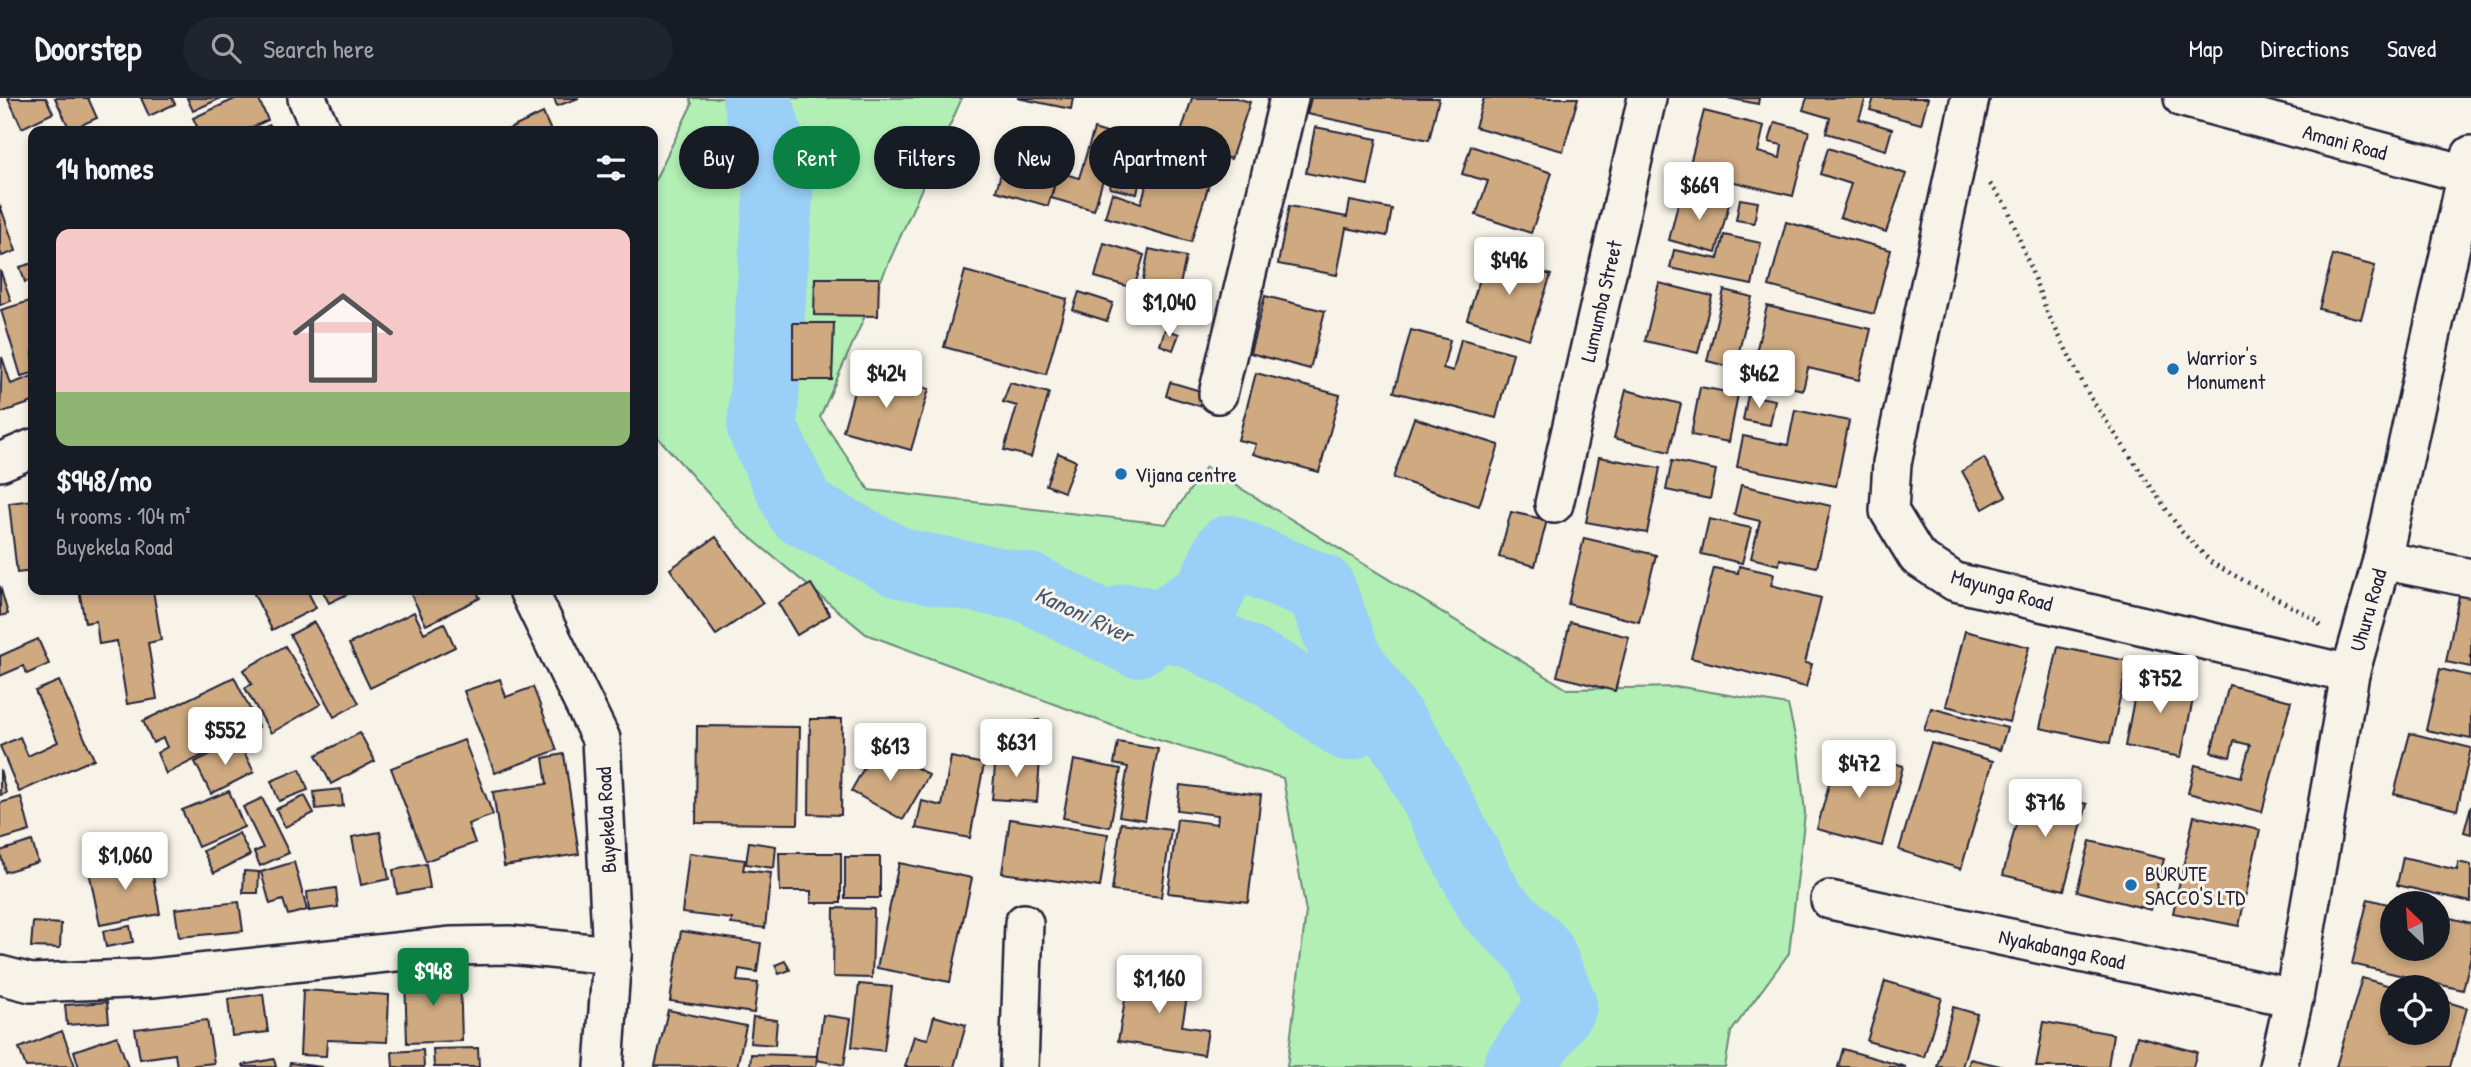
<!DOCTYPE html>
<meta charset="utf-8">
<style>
body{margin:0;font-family:"Patrick Hand",sans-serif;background:#20242c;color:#f1f3f6;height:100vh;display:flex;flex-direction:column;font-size:26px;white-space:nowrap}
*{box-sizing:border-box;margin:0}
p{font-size:23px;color:#9ea1a6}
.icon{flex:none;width:38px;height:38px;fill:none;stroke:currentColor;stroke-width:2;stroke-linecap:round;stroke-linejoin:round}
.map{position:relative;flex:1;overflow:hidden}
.panel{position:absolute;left:28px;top:28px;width:630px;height:469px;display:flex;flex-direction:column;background:#171b24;border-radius:14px;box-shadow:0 4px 10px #0003}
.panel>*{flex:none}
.hud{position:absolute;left:679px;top:28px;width:665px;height:63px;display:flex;gap:14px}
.needle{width:46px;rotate:335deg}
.fabs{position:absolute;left:2380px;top:793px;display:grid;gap:14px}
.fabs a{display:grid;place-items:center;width:70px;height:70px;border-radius:50%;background:#171b24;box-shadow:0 4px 10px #0003;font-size:35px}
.price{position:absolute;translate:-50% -60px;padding:0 16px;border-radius:7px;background:#fff;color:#222;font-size:23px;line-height:46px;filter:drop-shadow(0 2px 4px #0008)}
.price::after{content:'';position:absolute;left:50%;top:42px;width:21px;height:16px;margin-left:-10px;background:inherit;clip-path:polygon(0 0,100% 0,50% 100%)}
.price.current{background:#0b8043;color:#fff}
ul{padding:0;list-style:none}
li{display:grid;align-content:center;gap:14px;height:371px;padding:0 28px}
li span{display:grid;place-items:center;height:217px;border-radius:14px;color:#555}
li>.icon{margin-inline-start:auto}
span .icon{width:126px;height:126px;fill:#fffc;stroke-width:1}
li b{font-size:30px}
h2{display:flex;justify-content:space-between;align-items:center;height:84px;padding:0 28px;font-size:30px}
.pill{padding:0 24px;border-radius:32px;background:#171b24;box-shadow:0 4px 10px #0003;font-size:24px;line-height:63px}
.pill.current{background:#0b8043;color:#fff}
header{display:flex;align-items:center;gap:42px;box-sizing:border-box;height:98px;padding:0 35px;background:#171b24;border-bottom:2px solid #363941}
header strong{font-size:33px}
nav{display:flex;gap:38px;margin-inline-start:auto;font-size:24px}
.search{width:490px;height:63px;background:#20242c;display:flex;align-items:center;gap:18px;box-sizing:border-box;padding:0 24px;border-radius:38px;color:#9ea1a6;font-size:26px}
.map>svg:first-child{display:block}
.green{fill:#b1efb5;stroke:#6a8878;stroke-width:2}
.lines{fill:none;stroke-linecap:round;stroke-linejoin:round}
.river{stroke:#9acff8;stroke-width:70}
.building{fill:#cfaa81;stroke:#22223b;stroke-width:2}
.street-casing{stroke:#22223b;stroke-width:42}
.path{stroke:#22223b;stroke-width:4.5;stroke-dasharray:2 5;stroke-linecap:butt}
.street{stroke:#f7f3e8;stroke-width:37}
.poi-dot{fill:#1f6fb2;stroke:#f7f3e8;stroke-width:2.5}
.labels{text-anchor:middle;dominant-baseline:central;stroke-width:6;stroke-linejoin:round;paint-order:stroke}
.street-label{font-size:21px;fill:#22223b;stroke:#f7f3e8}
.poi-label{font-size:21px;fill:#22223b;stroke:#f7f3e8;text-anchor:start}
.water-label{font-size:23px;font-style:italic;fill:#465674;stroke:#f7f3e8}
</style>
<header>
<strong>Doorstep</strong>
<div class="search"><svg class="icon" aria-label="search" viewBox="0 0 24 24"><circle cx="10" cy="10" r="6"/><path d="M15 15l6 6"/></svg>Search here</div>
<nav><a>Map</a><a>Directions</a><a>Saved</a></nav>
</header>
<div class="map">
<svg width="2471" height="969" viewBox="0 0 2471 969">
<rect width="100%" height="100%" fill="#f7f3e8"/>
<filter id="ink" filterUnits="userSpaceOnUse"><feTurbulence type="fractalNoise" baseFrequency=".0143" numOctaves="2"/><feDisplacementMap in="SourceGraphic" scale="14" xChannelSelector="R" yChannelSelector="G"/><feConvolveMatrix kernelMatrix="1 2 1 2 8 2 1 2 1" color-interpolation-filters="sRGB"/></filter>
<g filter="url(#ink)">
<polygon class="green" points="690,0 962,0 820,319 869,392 1166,426 1206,369 1567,591 1682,589 1788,607 1798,651 1805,715 1789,855 1731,934 1725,969 1287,969 1306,814 1283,680 1119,630 866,536 740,431 653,334 653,86 692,6"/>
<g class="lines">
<g class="river">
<polyline points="757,0 779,83 762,330 801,412 900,465 1029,490 1136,544 1209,496 1229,452 1321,491 1347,560 1411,653 1491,806 1540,854 1562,907 1518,969"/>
<polyline points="1128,520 1190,534 1274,576 1348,628"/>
</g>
</g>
<g class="building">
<polygon points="8,0 46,0 53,15 22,30"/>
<polygon points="55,0 88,0 97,20 70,32"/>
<polygon points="141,0 172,0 175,6 149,18"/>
<polygon points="187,0 221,0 193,13"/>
<polygon points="237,0 258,0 268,22 244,33 199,33 193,20"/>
<polygon points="554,0 579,0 557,8"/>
<polygon points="1017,0 1073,0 1071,11"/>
<polygon points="1192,0 1236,0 1250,4 1231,61 1178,44"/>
<polygon points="1311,0 1439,0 1429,42 1307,16"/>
<polygon points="1484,0 1578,0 1563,53 1475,29"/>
<polygon points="1728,0 1759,0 1758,6"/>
<polygon points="1807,0 1866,0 1859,21 1892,31 1886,52 1826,35 1830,20 1803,12"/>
<polygon points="1874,0 1928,0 1921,26 1870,12"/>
<polygon points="1704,13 1764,28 1758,54 1780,60 1782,47 1769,44 1775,24 1809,33 1793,98 1688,73"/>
<polygon points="543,15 551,33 505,33"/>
<polygon points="270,27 273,33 255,33"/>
<polygon points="1315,29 1377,41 1368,87 1306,75"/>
<polygon points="1094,31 1116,38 1094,112 1051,100 1058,74 1079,80"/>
<polygon points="1012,36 1065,51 1048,108 996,93"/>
<polygon points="1119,47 1146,53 1137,96 1110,90"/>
<polygon points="1471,48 1552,75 1531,135 1476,117 1488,83 1462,76"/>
<polygon points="1158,50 1215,67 1191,144 1105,119 1112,95 1141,105"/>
<polygon points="1828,50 1906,76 1886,134 1840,119 1851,86 1820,76"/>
<polygon points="1681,94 1729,106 1716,155 1669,142"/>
<polygon points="1740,101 1758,104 1754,125 1736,122"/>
<polygon points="1350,103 1392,111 1387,138 1346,130 1337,177 1278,166 1289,108 1347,119"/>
<polygon points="0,107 16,153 2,158 0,153"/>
<polygon points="1786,124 1891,152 1874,216 1769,188"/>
<polygon points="1724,137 1761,145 1752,187 1670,170 1674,152 1718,161"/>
<polygon points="1104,145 1144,157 1134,190 1095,179"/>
<polygon points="1149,151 1186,159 1172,224 1136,217"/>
<polygon points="1488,156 1551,177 1529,241 1467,221"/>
<polygon points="2333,157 2375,168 2361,221 2319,211"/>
<polygon points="33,165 33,182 25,184 20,169"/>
<polygon points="0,172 11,203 0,207"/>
<polygon points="965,173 1067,201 1046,276 944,249"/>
<polygon points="815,180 879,180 878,218 814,217"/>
<polygon points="1659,185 1712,198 1698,255 1645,243"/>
<polygon points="1724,192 1752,199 1735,270 1707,263"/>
<polygon points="1079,194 1113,205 1107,223 1073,212"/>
<polygon points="1265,198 1325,213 1310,271 1250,255"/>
<polygon points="33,202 33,275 21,278 1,212"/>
<polygon points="1767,208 1871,231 1859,282 1808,270 1803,292 1750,280"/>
<polygon points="793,225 834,225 832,282 793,282"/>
<polygon points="1165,231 1179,236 1173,252 1160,247"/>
<polygon points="1411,232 1450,242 1443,270 1453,273 1461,241 1513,255 1496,320 1394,294"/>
<polygon points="2,259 11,286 33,278 33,304 0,315"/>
<polygon points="860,272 929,291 911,352 843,333"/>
<polygon points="1256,275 1340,297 1319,374 1253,356 1256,346 1238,342"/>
<polygon points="1170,284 1204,294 1200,308 1166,298"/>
<polygon points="1010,285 1049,295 1031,359 1004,352 1017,308 1003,304"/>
<polygon points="1700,289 1738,296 1729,344 1691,337"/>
<polygon points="1626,292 1681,306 1669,354 1614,340"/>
<polygon points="1748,297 1775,302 1770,327 1743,322"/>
<polygon points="1795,312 1849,323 1836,388 1737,369 1743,338 1788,347"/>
<polygon points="1414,320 1499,347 1479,408 1393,380"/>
<polygon points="1058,355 1076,363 1064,394 1046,387"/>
<polygon points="1599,359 1660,370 1647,435 1586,424"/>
<polygon points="1984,360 2006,398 1983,411 1962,373"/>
<polygon points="1672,363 1716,372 1710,401 1666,392"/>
<polygon points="1741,387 1831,408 1817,469 1780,461 1779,467 1751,460 1760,423 1734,417"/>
<polygon points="33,402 33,473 17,475 9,405"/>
<polygon points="1511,414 1547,422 1535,468 1499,459"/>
<polygon points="1709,421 1751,430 1742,465 1701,456"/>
<polygon points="716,439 763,505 716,537 670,471"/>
<polygon points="1584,440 1656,457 1639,524 1568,506"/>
<polygon points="1739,468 1774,476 1771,487 1821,500 1805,565 1812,566 1806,589 1691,560 1714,470 1738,475"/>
<polygon points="811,486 830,517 797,537 778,505"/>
<polygon points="0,488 8,516 0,518"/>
<polygon points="79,492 153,492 161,542 148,545 157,601 127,606 117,543 99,546 96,523 85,525"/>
<polygon points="252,492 307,492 316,510 272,532"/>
<polygon points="322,492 356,492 329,505"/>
<polygon points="409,492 476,492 480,500 426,527"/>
<polygon points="2460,493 2471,495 2471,569 2446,564"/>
<polygon points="414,514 424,535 444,525 455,549 370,590 349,546"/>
<polygon points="314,524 359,605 334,619 290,537"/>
<polygon points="1570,524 1629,539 1615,593 1557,578"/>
<polygon points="1965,533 2029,549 2009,624 1946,608"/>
<polygon points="38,541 49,566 27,576 23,568 0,578 0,558"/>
<polygon points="285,548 321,606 271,635 245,590 252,586 243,572"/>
<polygon points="2058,549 2128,563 2110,645 2040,630"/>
<polygon points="2440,571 2471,578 2471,641 2426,632"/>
<polygon points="2139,576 2196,587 2181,659 2125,648"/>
<polygon points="234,579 259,629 166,676 157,655 167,649 163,640 153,645 143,623"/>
<polygon points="500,581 506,599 533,589 557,652 495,675 464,593"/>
<polygon points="59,583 94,661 19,694 0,648 20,639 28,658 58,644 35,593"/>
<polygon points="2229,587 2291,603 2262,714 2188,695 2195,667 2241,679 2250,647 2234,643 2230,659 2211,654"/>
<polygon points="1931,610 2007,630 2000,652 1924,632"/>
<polygon points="810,621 842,621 841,717 809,716"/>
<polygon points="1039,622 1043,645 995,655 990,631"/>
<polygon points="697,628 800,629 798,726 696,725"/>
<polygon points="360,635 375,663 331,686 316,657"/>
<polygon points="2410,635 2471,650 2457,712 2394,696"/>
<polygon points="238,642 254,674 211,696 195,664"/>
<polygon points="464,642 493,717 468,726 475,745 426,763 391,670"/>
<polygon points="1118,644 1158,651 1145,722 1119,718 1128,669 1114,666"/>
<polygon points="1931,645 1993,663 1961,771 1899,752"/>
<polygon points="877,647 929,677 903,722 851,693"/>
<polygon points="1839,649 1860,655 1854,677 1875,682 1881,661 1903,668 1882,748 1817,731"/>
<polygon points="564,656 579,756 504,768 493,694 547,686 543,660"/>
<polygon points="996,658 1040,661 1037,704 992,701"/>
<polygon points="951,659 984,666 970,740 916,730 922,703 942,708"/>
<polygon points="1074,662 1121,671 1110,729 1063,720"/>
<polygon points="0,671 6,695 0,697"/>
<polygon points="300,671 308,692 279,703 271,683"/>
<polygon points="1180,687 1261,697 1248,804 1168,795 1177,721 1217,726 1218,717 1177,712"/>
<polygon points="2025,690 2087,706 2064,792 2003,777"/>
<polygon points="341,691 343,708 316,711 314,694"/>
<polygon points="229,693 244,729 198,749 182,712"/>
<polygon points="305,698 314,715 285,729 276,711"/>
<polygon points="21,699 30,733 0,742 0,705"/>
<polygon points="262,700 289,755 260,768 254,754 263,750 243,709"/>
<polygon points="2471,708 2471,736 2464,734"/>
<polygon points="2194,718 2260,732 2239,828 2173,815"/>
<polygon points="1010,721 1108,736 1100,789 1002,775"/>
<polygon points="1121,725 1171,732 1161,799 1112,793"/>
<polygon points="380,734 389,781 361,787 352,739"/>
<polygon points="239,735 250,757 214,775 203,753"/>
<polygon points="32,743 38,764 5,774 0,753"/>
<polygon points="2090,743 2164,761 2151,812 2077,793"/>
<polygon points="749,744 776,748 774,770 746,766"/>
<polygon points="689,755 745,762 743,772 771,775 765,830 731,826 732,821 682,815"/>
<polygon points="779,755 841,755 841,805 811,805 811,793 780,793"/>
<rect x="845" y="759" width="35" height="41"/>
<polygon points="2403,759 2457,772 2458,764 2471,767 2471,804 2397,787"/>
<polygon points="150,761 160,816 100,827 89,773"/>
<polygon points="294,764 307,812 288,817 283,802 270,806 261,774"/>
<polygon points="899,765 972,780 950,884 877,870"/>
<polygon points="426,766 430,790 397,796 393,772"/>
<polygon points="244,773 259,774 258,795 243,795"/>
<polygon points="336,790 338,809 309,813 307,794"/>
<polygon points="2368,801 2392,807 2392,850 2438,850 2438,817 2471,825 2471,858 2463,892 2352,866"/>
<polygon points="239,804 243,833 179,839 175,811"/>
<polygon points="834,810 874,811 872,880 833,879"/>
<polygon points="33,824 61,826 60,850 31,849"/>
<polygon points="130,828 133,844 106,849 103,833"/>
<polygon points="681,833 761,845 757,874 739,871 737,883 758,885 754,915 670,903"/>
<polygon points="785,863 790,872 779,876 775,867"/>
<polygon points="1130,873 1190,882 1182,928 1208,932 1204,957 1118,943"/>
<polygon points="460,876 462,943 407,945 405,877"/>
<polygon points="2362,880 2394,889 2392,934 2438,934 2438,901 2467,910 2450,969 2336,969"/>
<polygon points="1885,883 1942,900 1924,959 1867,943"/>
<polygon points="859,886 892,889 884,953 852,949"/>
<polygon points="303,892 389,897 387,944 327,942 326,958 300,957"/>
<polygon points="263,896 268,934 232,938 228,901"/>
<polygon points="107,904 109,924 67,927 65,907"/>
<polygon points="1953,909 1977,916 1962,969 1937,969"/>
<polygon points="668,912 746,928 737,969 655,968"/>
<polygon points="823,917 851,921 844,967 816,962"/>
<polygon points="934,918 966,927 954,969 905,969 914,938 928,941"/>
<polygon points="753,919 777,922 775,947 750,945"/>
<polygon points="207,922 214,965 177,969 175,956 140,961 135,931"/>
<polygon points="2044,924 2113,936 2108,969 2036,969"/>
<polygon points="62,933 75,968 26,969 19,950"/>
<polygon points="117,938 128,969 79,969 74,953"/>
<polygon points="2137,938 2197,954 2193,969 2129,969"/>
<polygon points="478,950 479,969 434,969 433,951"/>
<polygon points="1843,951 1906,969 1838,969"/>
<polygon points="423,952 424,969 393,969 392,954"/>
<polygon points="751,956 817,958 816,969 750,969"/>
<polygon points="274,961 276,969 244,969 243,967"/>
<polygon points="1970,961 2005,969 1968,969"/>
<polygon points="290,965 322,969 289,969"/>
</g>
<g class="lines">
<defs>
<g id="street">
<polyline points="307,0 321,33"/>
<polyline points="1970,0 1892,365 1889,413 1917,459 1955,484 2350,576"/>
<polyline points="2183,0 2466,76"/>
<polyline points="1218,296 1289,0"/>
<polyline points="0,364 33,350"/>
<polyline points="1554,406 1647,0"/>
<polyline points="2382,462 2471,480"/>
<polyline points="528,492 601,641 612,857 604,969"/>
<polyline points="1830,802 2294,900"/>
<polyline points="0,877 31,885 152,880 452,848 509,847 612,857"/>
<polyline points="1019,969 1024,825"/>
<polyline points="2278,969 2294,900 2350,576 2382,462 2471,57"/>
</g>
</defs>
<use href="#street" class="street-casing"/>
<polyline class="path" points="1990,86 2007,108 2047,214 2090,299 2181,433 2212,465 2318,523 2322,531"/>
<use href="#street" class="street"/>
</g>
</g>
<g class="poi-dot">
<circle cx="2173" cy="271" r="7"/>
<circle cx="1121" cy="376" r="7"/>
<circle cx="2131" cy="787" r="7"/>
</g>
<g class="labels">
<g class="street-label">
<text transform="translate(2345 44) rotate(15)">Amani Road</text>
<text transform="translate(1601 203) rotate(-77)">Lumumba Street</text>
<text transform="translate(2002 492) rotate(16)">Mayunga Road</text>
<text transform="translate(2368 512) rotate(-74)">Uhuru Road</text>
<text transform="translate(606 722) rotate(-93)">Buyekela Road</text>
<text transform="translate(2062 851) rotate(12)">Nyakabanga Road</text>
</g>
<g class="poi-label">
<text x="2187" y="259">Warrior's<tspan x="2187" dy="24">Monument</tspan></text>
<text x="1135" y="376">Vijana centre</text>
<text x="2145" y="775">BURUTE<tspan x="2145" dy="24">SACCO'S LTD</tspan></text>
</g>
<g class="water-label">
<text transform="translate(1084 516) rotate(25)">Kanoni River</text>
</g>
</g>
</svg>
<div class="fabs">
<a><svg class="needle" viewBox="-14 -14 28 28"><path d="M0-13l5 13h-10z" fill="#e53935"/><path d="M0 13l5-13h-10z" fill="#9ea1a6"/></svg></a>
<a><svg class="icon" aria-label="locate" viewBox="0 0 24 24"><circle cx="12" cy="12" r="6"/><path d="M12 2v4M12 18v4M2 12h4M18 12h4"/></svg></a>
</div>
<b class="price" style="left:1699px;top:124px">$669</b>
<b class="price" style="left:1509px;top:199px">$496</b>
<b class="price" style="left:1169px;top:241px">$1,040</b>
<b class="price" style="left:886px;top:312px">$424</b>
<b class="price" style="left:1759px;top:312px">$462</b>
<b class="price" style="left:2160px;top:617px">$752</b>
<b class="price" style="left:225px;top:669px">$552</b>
<b class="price" style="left:1016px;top:681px">$631</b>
<b class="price" style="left:890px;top:685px">$613</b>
<b class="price" style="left:1859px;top:702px">$472</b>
<b class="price" style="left:2045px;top:741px">$716</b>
<b class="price" style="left:125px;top:794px">$1,060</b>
<b class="price current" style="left:433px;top:910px">$948</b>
<b class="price" style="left:1159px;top:917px">$1,160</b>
<div class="hud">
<a class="pill">Buy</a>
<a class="pill current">Rent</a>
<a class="pill">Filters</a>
<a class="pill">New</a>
<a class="pill">Apartment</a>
</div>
<section class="panel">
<h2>14 homes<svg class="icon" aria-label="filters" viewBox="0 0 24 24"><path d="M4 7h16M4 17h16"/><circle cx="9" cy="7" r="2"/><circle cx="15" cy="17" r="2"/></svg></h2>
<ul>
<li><span style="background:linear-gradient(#f6c9c9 75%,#8fb573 0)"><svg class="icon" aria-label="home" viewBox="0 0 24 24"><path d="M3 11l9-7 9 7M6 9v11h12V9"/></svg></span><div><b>$948/mo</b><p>4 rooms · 104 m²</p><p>Buyekela Road</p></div></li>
</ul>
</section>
</div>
